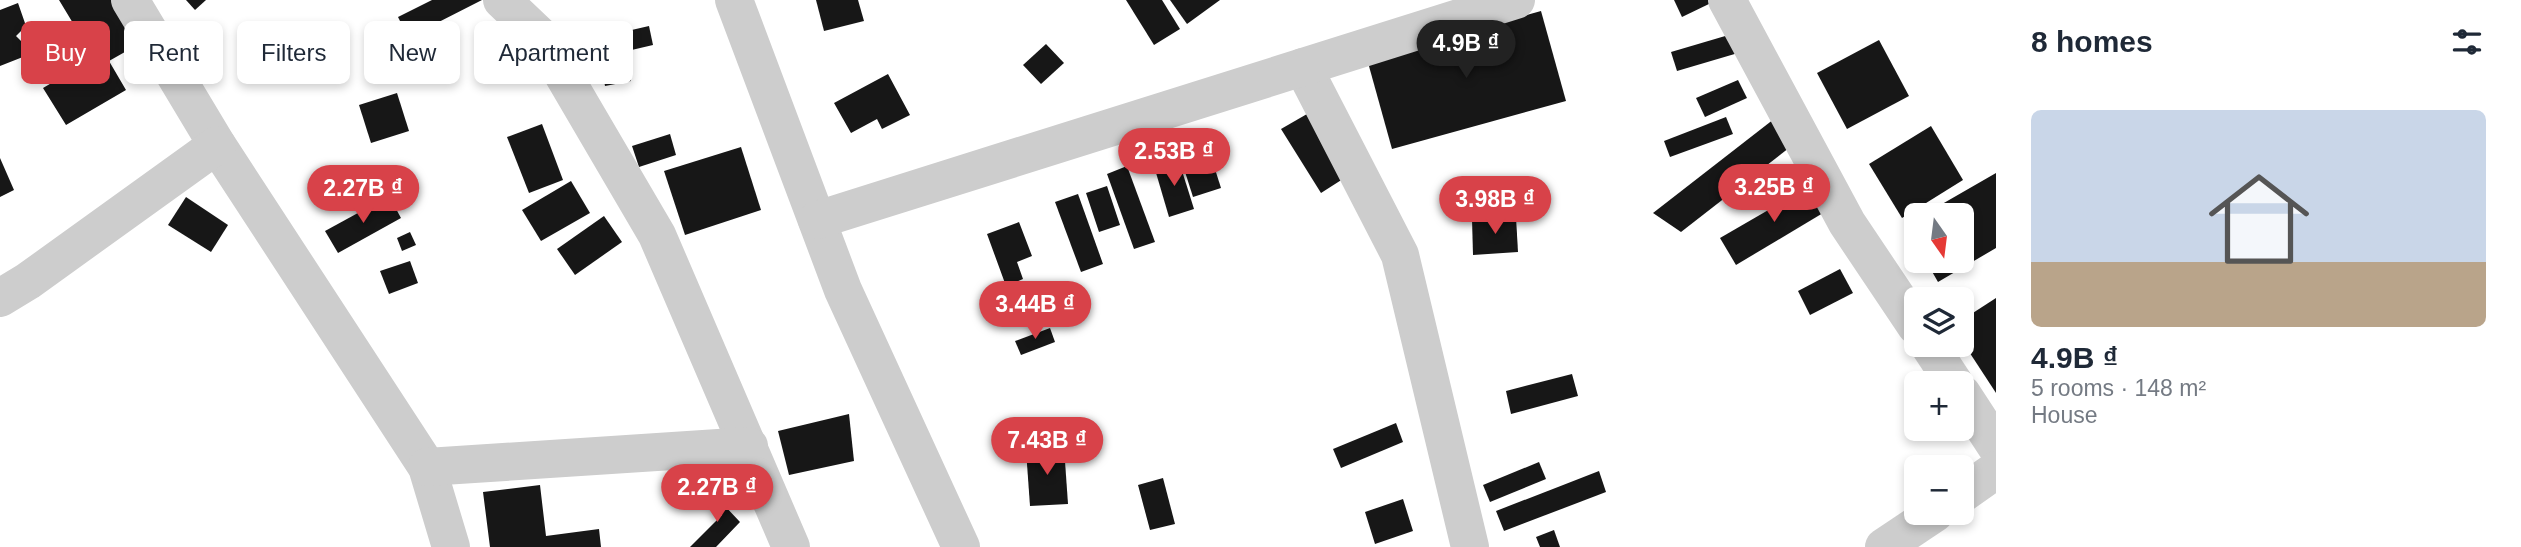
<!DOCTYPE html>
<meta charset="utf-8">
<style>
body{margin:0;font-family:Arial,sans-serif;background:#f2f2f3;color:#1f2937;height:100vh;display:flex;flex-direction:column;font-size:26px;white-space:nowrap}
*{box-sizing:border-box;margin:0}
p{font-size:23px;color:#747a83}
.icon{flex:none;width:38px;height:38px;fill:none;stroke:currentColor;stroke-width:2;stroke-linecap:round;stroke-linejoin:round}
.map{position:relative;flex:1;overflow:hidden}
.sheet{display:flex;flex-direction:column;background:#fff;width:525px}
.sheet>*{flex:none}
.hud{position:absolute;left:21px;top:21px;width:665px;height:63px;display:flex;gap:14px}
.needle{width:46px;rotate:166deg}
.buttons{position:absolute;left:1904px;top:203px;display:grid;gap:14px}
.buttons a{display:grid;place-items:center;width:70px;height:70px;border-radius:10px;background:#fff;box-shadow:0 4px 10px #0003;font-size:35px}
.price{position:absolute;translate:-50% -60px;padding:0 16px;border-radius:24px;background:#d84249;color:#fff;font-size:23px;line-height:46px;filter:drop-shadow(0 2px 4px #0008)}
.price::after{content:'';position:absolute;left:50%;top:42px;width:21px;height:16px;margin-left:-10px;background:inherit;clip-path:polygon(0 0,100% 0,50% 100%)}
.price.selected{background:#222;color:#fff}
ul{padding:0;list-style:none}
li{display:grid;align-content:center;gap:14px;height:371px;padding:0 35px}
li span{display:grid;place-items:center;height:217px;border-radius:10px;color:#555}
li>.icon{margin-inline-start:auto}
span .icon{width:126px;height:126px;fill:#fffc;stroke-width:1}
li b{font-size:30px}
h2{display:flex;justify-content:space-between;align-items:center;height:84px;padding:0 35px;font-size:30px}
.pill{padding:0 24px;border-radius:10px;background:#fff;box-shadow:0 4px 10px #0003;font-size:24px;line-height:63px}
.pill.selected{background:#d84249;color:#fff}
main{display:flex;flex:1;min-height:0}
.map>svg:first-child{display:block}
.building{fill:#171717}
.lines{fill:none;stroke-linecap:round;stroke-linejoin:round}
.minor{stroke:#cdcdcd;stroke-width:38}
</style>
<main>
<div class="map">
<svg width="1996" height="547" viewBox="0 0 1996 547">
<rect width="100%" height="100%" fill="#fff"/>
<g class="building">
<polygon points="59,0 114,0 139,44 109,61 126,90 66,125 43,88 94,58"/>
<polygon points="186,0 206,0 195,10"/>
<polygon points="432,0 482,0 427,28 432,40 414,49 398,17"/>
<polygon points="816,0 858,0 864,21 824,31"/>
<polygon points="1126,0 1162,0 1180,29 1154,45"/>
<polygon points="1170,0 1220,0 1187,24"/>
<polygon points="1674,0 1710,0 1711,3 1682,17"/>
<polygon points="18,3 26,26 16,36 33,53 0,66 0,10"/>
<polygon points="1541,11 1566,101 1392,149 1367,59"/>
<polygon points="649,26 653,45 593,59 588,40"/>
<polygon points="1732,34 1738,53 1677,71 1671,52"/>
<polygon points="1879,40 1909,96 1847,129 1817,73"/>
<polygon points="1046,44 1064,63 1041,84 1023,65"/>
<polygon points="627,55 631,81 605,86 600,60"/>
<polygon points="888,74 910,115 882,129 877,119 851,133 834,103"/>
<polygon points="1738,80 1747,98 1705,117 1696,98"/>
<polygon points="397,93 409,131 371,143 359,105"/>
<polygon points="1307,114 1346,177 1321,193 1281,129"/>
<polygon points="1726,117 1733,134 1670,157 1664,141"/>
<polygon points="1774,119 1794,144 1681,232 1653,213"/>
<polygon points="542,124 563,180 529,193 507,137"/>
<polygon points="1931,126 1963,180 1902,218 1869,164"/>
<polygon points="670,134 676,155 639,167 632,146"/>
<polygon points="741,147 761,210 685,235 664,171"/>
<polygon points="1208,147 1221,188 1193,197 1180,156"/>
<polygon points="0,158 14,190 0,197"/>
<polygon points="1178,158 1194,209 1169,217 1154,166"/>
<polygon points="1127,166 1155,242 1134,249 1107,174"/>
<polygon points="1996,173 1996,248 1938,282 1926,261 1962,261 1962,215 1923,215"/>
<polygon points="571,181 590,213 541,241 522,210"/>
<polygon points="1813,184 1828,210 1736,265 1720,238"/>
<polygon points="1107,186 1120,225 1099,232 1086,193"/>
<polygon points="1078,194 1103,264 1081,272 1055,202"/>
<polygon points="389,196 401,218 338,253 325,231"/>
<polygon points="186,197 228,225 211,252 168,225"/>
<polygon points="604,216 622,242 575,275 557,249"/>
<polygon points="1516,217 1518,252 1473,255 1472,219"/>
<polygon points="1916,219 1916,244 1906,226"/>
<polygon points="1019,222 1032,256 1017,262 1023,279 1006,286 987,234"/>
<polygon points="410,232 416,245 402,251 397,238"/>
<polygon points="410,261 418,283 389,294 380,271"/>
<polygon points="1840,269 1853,293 1810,315 1798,291"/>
<polygon points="1996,298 1996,393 1962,341 1962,320"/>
<polygon points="1050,328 1055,342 1021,355 1015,341"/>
<polygon points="1572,374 1578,396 1511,414 1506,391"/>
<polygon points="849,414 854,461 789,475 778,431"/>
<polygon points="1396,423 1403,442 1341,468 1333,449"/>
<polygon points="1064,447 1068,504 1030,506 1026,450"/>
<polygon points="1539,462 1546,479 1490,502 1483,485"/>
<polygon points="1599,471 1606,492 1504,531 1496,511"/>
<polygon points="1163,478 1175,524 1150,530 1138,485"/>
<polygon points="540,485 546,536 599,529 601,547 490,547 483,492"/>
<polygon points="708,488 740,522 716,547 690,547 722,515 701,494"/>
<polygon points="1403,499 1413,531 1375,544 1365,512"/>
<polygon points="1554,530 1560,547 1540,547 1536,537"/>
</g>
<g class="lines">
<g class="minor">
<polyline points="130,0 217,145 427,467 451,547"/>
<polyline points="502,0 541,37 657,235 791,547"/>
<polyline points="734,0 843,290 961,547"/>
<polyline points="1727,0 1847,223 1916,326"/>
<polyline points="1303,67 1400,255 1470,547"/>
<polyline points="817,220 1516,0"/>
<polyline points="0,298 28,281 217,145"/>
<polyline points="1929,345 1954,383"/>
<polyline points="1962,394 1996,446"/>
<polyline points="427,467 749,446"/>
<polyline points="1962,494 1996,470"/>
<polyline points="1884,547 1935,513"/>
</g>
</g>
</svg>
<div class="buttons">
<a><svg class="needle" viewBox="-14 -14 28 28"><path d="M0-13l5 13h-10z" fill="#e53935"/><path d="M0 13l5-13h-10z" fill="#747a83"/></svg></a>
<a><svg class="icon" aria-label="layers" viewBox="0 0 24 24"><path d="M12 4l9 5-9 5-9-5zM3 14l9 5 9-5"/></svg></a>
<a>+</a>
<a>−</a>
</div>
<b class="price selected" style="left:1466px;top:80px">4.9B ₫</b>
<b class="price" style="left:1174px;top:188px">2.53B ₫</b>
<b class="price" style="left:1774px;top:224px">3.25B ₫</b>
<b class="price" style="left:363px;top:225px">2.27B ₫</b>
<b class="price" style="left:1495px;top:236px">3.98B ₫</b>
<b class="price" style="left:1035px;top:341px">3.44B ₫</b>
<b class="price" style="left:1047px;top:477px">7.43B ₫</b>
<b class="price" style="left:717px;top:524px">2.27B ₫</b>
<div class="hud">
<a class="pill selected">Buy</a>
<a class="pill">Rent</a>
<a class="pill">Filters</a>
<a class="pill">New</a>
<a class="pill">Apartment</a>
</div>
</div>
<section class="sheet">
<h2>8 homes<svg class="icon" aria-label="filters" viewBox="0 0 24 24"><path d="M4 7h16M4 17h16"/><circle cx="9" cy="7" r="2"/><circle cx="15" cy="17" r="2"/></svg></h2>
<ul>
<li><span style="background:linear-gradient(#c9d6e8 70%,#b9a48a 0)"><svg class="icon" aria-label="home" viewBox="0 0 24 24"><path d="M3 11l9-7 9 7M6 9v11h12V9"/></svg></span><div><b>4.9B ₫</b><p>5 rooms · 148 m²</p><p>House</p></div></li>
</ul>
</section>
</main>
